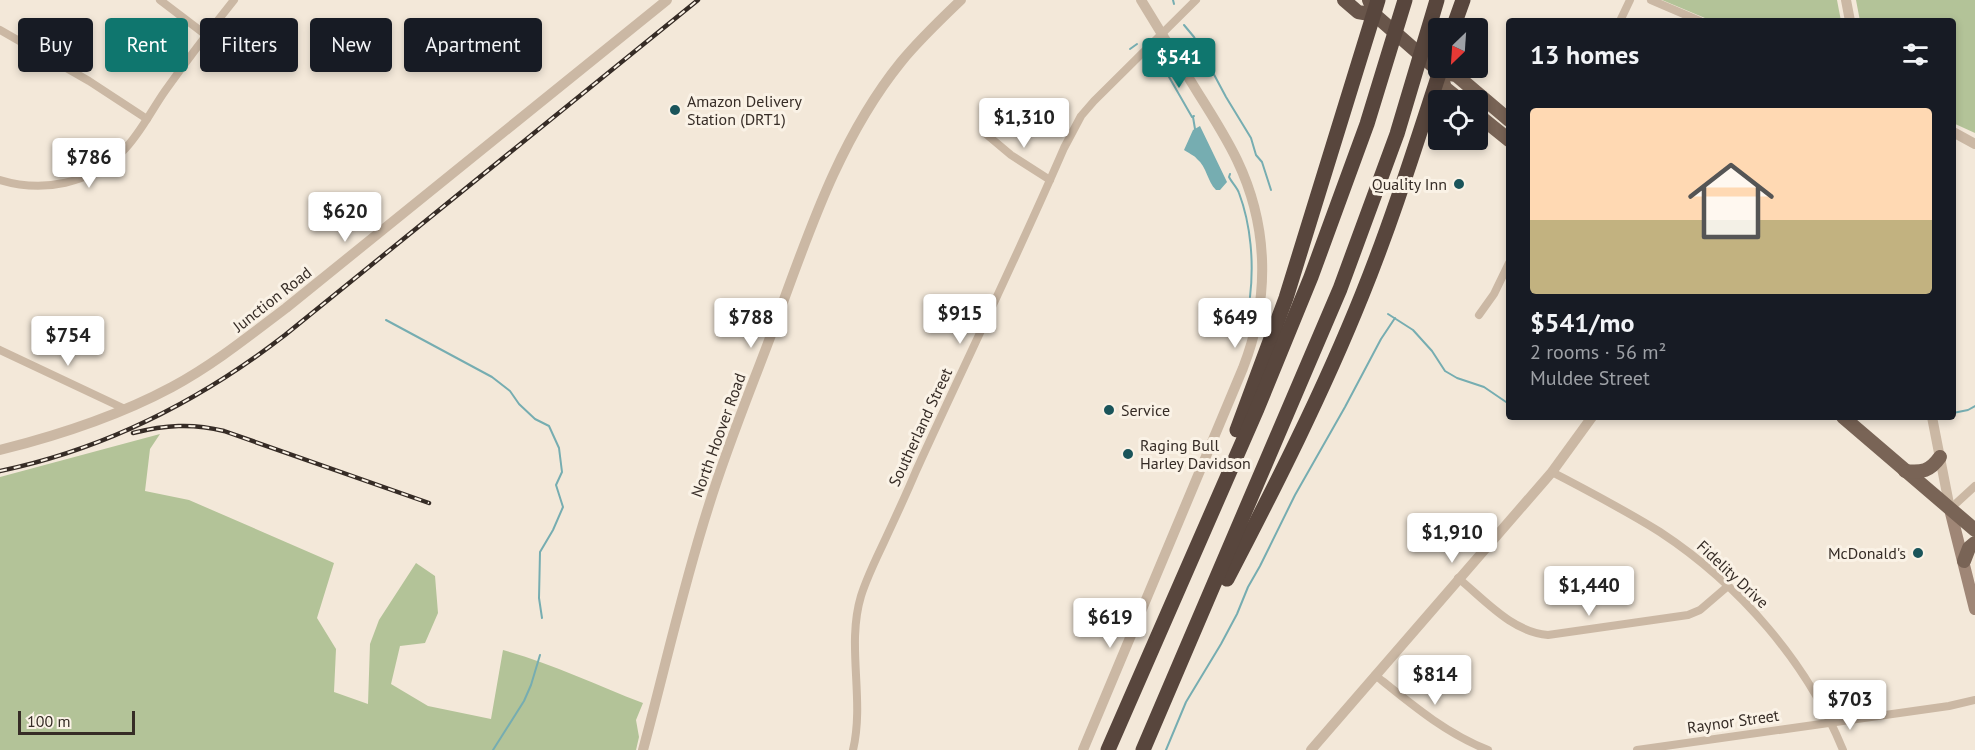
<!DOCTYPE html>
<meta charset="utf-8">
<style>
body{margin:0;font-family:"PT Sans",sans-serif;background:#20242c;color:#f1f3f6;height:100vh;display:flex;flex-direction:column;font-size:22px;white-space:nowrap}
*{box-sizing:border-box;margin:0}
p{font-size:20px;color:#9ea1a6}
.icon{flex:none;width:33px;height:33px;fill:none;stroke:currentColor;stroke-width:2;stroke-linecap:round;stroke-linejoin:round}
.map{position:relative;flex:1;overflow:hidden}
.sheet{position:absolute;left:1506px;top:18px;width:450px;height:402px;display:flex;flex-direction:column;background:#171b24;border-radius:6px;box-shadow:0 3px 9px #0003}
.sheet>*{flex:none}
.guide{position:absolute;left:18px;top:18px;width:570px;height:54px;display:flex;gap:12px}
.needle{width:39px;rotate:205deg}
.controls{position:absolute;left:1428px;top:18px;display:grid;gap:12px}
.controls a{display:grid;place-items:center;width:60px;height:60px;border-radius:6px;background:#171b24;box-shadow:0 3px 9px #0003;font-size:30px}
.scale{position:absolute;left:18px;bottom:15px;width:117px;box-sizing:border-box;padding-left:6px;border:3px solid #362c26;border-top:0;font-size:16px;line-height:21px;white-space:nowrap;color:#362c26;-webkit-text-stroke:4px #faf2e6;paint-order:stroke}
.price{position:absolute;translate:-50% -51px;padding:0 14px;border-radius:6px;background:#fff;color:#222;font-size:20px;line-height:39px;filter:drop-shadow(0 2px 3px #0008)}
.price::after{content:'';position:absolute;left:50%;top:36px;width:18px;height:14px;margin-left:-9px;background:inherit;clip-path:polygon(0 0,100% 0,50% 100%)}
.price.active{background:#0f766e;color:#fff}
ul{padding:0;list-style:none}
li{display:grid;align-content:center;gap:12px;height:318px;padding:0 24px}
li span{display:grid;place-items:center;height:186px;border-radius:6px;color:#555}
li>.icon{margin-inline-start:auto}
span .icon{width:108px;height:108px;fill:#fffc;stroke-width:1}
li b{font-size:26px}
h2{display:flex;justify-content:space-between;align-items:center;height:72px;padding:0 24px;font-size:26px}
.chip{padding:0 21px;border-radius:6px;background:#171b24;box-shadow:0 3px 9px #0003;font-size:21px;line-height:54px}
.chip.active{background:#0f766e;color:#fff}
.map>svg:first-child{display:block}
.green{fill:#b3c398}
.water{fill:#76adb1}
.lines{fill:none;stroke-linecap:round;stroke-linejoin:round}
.stream{stroke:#76adb1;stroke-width:2}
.minor{stroke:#cbb8a4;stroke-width:8}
.tertiary{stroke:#cbb8a4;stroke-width:10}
.secondary{stroke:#9f8676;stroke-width:12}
.primary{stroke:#796456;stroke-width:14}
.trunk{stroke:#68554a;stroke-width:14}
.motorway{stroke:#58463d;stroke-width:15}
.rail-casing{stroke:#362c26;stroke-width:4.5}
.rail{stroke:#faf2e6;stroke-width:2;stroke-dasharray:7;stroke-linecap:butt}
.poi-dot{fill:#1a545a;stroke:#faf2e6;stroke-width:2}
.labels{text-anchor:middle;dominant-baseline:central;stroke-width:6;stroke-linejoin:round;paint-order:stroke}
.poi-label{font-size:16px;fill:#362c26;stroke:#faf2e6;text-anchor:start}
.street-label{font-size:16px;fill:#362c26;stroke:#faf2e6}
</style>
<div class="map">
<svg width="1975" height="750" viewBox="0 0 1975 750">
<rect width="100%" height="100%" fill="#f3e8d9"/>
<g class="green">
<polygon points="1662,0 1837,0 1841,21 1712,21"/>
<polygon points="1856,0 1975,0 1975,133 1953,123 1953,21 1860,21"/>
<path d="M160,434L150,449L145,491L189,500L334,563L317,618L336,649L334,692L368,704L370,644L379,620L416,563L435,576L438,613L425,643L400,646L391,684L428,706L491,719L503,650C551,663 596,685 643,703L636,720L639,737L636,750H0V477Z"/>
</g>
<path class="water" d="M1200,126L1227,182L1220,190H1216C1207,181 1207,167 1197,159C1194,155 1188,153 1184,150L1193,130Z"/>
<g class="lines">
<g class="stream">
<polyline points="1173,0 1174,4"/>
<polyline points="1184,25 1194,37 1226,97 1251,138 1256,155 1262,162 1271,190"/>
<polyline points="1130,49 1137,44"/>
<polyline points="1155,59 1165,70 1192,117 1194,116"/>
<polyline points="1193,117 1195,129"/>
<path d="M1230,174L1229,177C1232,183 1237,187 1239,193C1251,225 1254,263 1250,297"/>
<polyline points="1388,314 1413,330 1432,351 1445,371 1457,378 1484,387 1509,404"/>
<polyline points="386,320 492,377 510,391 519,404 535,419 549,426 559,448 562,472 556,485 563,507 553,530 540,552 539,598 542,618"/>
<polyline points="1953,413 1968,410 1975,406"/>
<polyline points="493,750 524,701 531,685 540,655"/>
<polyline points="1166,750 1186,702 1221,644 1237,614 1248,587 1260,566 1295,495 1345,407 1381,339 1395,318"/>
</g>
<g class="minor">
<polyline points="160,0 206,35"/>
<polyline points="1651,0 1700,21"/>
<polyline points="1620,21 1630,0"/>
<polyline points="0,30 89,81 147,119"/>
<polyline points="986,134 1011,155 1050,180"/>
<path d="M0,180C43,193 90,184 123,151C140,134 151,111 165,91C187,60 210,30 234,0"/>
<polyline points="1479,315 1494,294 1509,263"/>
<polyline points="0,350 125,409"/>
<path d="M1552,472C1588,491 1625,510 1660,532C1739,584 1807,662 1843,750"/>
<polyline points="1950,509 1975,486"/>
<path d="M1458,578C1485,600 1512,632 1548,635L1688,615L1700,610L1728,586"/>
<path d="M1375,675C1411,704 1445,733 1488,750"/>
<path d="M853,750C865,699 846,646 861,596C867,577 876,559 884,542C895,518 906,495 916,471C965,363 1017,257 1064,148L1081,116L1094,101L1196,0"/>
<polyline points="1637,750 1949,706 1975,700"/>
</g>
<g class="tertiary">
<polyline points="1846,0 1850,21"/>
<polyline points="1953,132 1975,144"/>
<polyline points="1932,417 1950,509"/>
<path d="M0,450C60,435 118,416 172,387C213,365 249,336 286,308L667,0"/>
<path d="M643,750C665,668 683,586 709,505C727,447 750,391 771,335C806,241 837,141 901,62C919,40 940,20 961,0"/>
<path d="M1083,750L1243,368C1270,299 1269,227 1237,160C1226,137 1212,115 1198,93C1179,62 1160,31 1141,0"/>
<polyline points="1311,750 1552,472 1592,417"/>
</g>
<polyline class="secondary" points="1950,509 1975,609"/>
<g class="primary">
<polyline points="1460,100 1445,88 1440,72 1456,75 1509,120"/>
<polyline points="1478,115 1509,140"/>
<polyline points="1843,417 1975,530"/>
<path d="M1905,471C1922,473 1930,471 1940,457"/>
<polyline points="1964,561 1969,548 1975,543"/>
</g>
<g class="trunk">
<polyline points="1344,0 1358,12 1375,15"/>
<polyline points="1369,0 1375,15 1440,72"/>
</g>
<g class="motorway">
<polyline points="1453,28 1463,0"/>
<polyline points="1237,430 1286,298 1378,0"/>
<path d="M1227,579C1275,487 1323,392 1362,295C1392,221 1416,144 1441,68"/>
<polyline points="1108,750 1257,409 1311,277 1367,124 1405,0"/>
<polyline points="1143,750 1340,289 1397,134 1437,0"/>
</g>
<defs>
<g id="rail">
<path d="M133,433C165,425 192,423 224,431L429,503"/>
<path d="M0,471C105,449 201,400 285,335L698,0"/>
</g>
</defs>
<use href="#rail" class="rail-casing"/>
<use href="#rail" class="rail"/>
</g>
<g class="poi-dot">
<circle cx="675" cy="110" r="6"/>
<circle cx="1459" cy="184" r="6"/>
<circle cx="1109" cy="410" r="6"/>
<circle cx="1128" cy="454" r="6"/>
<circle cx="1918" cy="553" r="6"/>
</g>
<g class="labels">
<g class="poi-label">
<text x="687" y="101">Amazon Delivery<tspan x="687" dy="18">Station (DRT1)</tspan></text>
<text x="1447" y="184" text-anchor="end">Quality Inn</text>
<text x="1121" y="410">Service</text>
<text x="1140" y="445">Raging Bull<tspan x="1140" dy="18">Harley Davidson</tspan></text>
<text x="1906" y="553" text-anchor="end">McDonald's</text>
</g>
<g class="street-label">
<text transform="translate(272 299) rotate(-38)">Junction Road</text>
<text transform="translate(920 427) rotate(-65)">Southerland Street</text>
<text transform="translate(718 435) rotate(-70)">North Hoover Road</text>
<text transform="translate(1733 574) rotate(43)">Fidelity Drive</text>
<text transform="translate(1733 721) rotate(-8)">Raynor Street</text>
</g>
</g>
</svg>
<div class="controls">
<a><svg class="needle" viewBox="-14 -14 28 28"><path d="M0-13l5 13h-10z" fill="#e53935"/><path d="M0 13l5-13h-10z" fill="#9ea1a6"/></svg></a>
<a><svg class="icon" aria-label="locate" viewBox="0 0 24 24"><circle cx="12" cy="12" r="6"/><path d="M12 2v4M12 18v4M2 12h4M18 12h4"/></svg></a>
</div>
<div class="scale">100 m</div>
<b class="price active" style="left:1179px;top:89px">$541</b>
<b class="price" style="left:1024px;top:149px">$1,310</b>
<b class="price" style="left:89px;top:189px">$786</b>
<b class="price" style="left:345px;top:243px">$620</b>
<b class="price" style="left:960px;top:345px">$915</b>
<b class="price" style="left:751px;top:349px">$788</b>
<b class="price" style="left:1235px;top:349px">$649</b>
<b class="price" style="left:68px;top:367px">$754</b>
<b class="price" style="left:1452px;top:564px">$1,910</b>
<b class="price" style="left:1589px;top:617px">$1,440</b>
<b class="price" style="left:1110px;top:649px">$619</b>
<b class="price" style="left:1435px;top:706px">$814</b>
<b class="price" style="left:1850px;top:731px">$703</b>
<div class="guide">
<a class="chip">Buy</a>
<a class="chip active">Rent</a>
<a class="chip">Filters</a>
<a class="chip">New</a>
<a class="chip">Apartment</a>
</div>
<section class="sheet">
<h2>13 homes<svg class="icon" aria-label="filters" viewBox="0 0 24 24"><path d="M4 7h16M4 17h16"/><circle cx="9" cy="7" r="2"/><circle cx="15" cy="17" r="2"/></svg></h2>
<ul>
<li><span style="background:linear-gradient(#ffd9b3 60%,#c2b280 0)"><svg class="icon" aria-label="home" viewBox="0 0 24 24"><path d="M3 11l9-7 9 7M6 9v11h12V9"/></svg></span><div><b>$541/mo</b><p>2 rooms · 56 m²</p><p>Muldee Street</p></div></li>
</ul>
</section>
</div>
